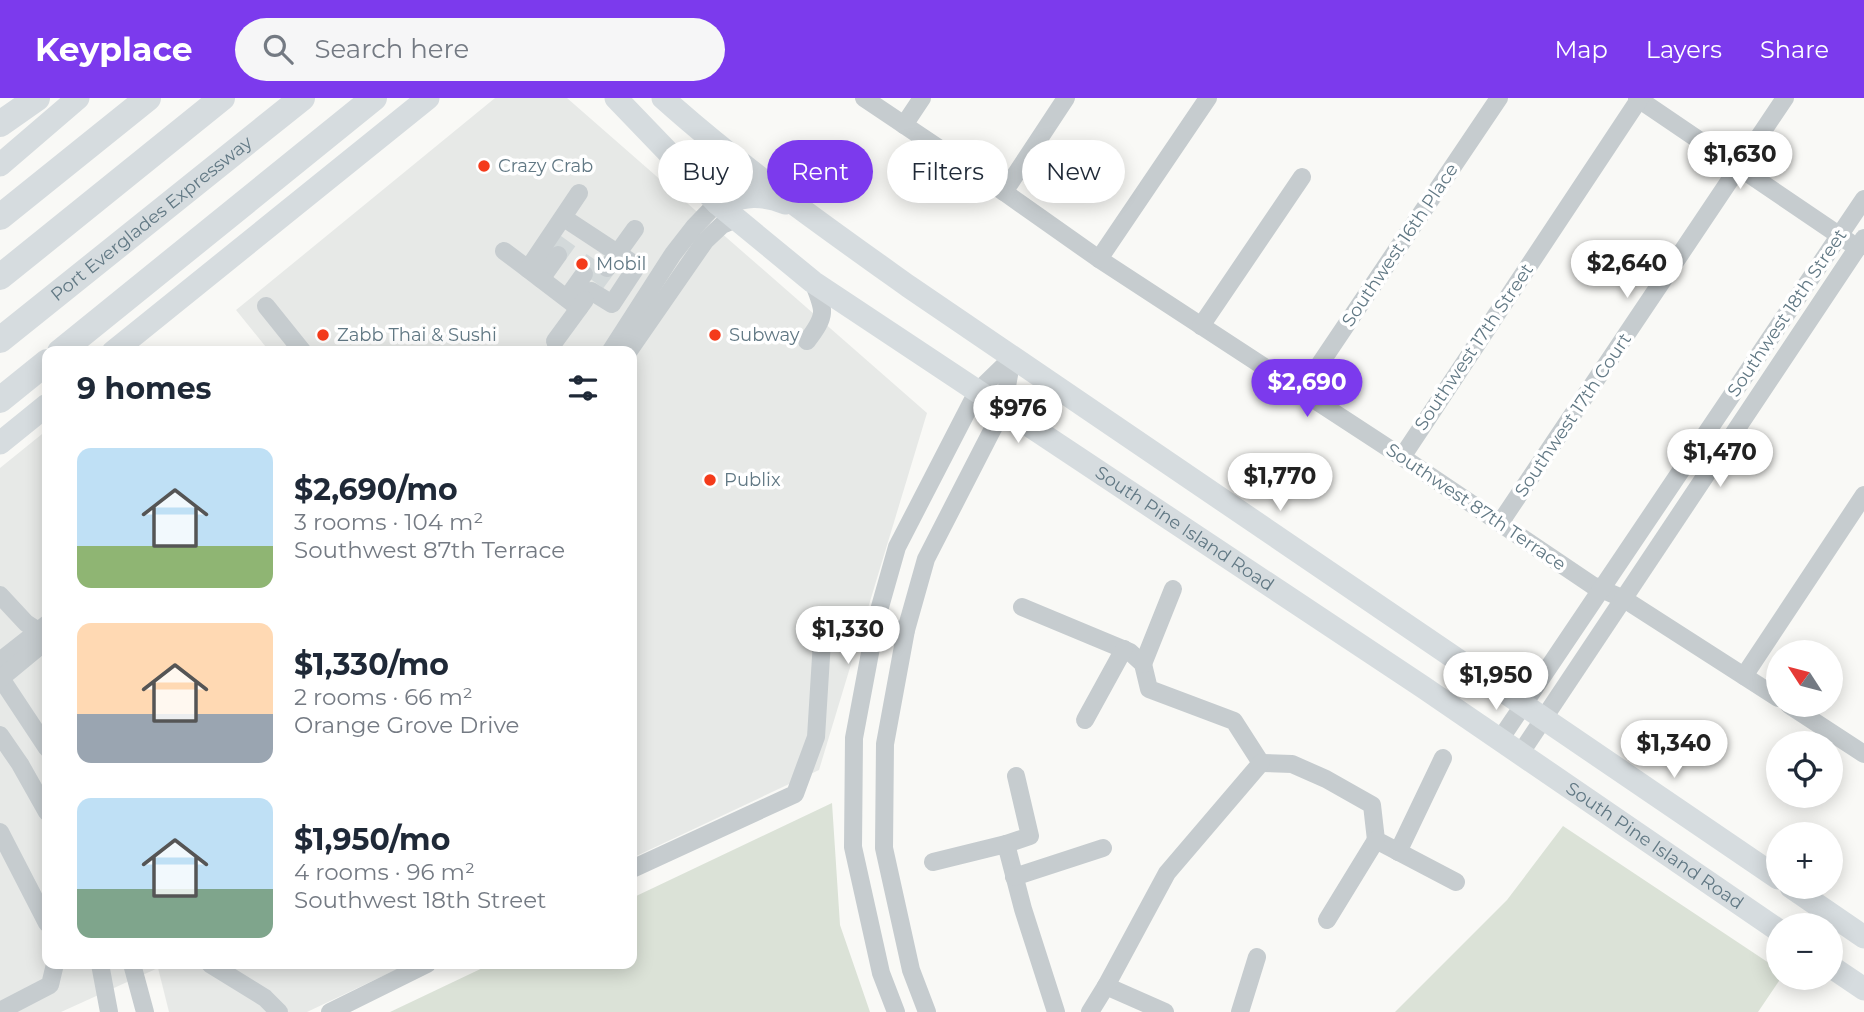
<!DOCTYPE html>
<meta charset="utf-8">
<style>
body{margin:0;font-family:Montserrat,sans-serif;background:#f6f6f7;color:#1f2937;height:100vh;display:flex;flex-direction:column;font-size:26px;white-space:nowrap}
*{box-sizing:border-box;margin:0}
p{font-size:23px;color:#747a83}
.icon{flex:none;width:38px;height:38px;fill:none;stroke:currentColor;stroke-width:2;stroke-linecap:round;stroke-linejoin:round}
.map{position:relative;flex:1;overflow:hidden}
.panel{position:absolute;left:42px;top:248px;width:595px;height:623px;display:flex;flex-direction:column;background:#fff;border-radius:14px;box-shadow:0 4px 18px #0003}
.panel>*{flex:none}
.top-card{position:absolute;left:658px;top:42px;width:665px;height:63px;display:flex;gap:14px}
.needle{width:46px;rotate:306deg}
.fabs{position:absolute;left:1766px;top:542px;display:grid;gap:14px}
.fabs a{display:grid;place-items:center;width:77px;height:77px;border-radius:50%;background:#fff;box-shadow:0 4px 18px #0003;font-size:35px}
.price{position:absolute;translate:-50% -60px;padding:0 16px;border-radius:24px;background:#fff;color:#222;font-size:23px;line-height:46px;filter:drop-shadow(0 2px 4px #0008)}
.price::after{content:'';position:absolute;left:50%;top:42px;width:21px;height:16px;margin-left:-10px;background:inherit;clip-path:polygon(0 0,100% 0,50% 100%)}
.price.active{background:#7c3aed;color:#fff}
ul{padding:0;list-style:none}
li{display:flex;align-items:center;gap:21px;height:175px;padding:0 35px}
li span{display:grid;place-items:center;flex:none;width:196px;height:140px;border-radius:14px;color:#555}
li>.icon{margin-inline-start:auto}
span .icon{width:84px;height:84px;fill:#fffc;stroke-width:1}
li b{font-size:30px}
h2{display:flex;justify-content:space-between;align-items:center;height:84px;padding:0 35px;font-size:30px}
.chip{padding:0 24px;border-radius:32px;background:#fff;box-shadow:0 4px 18px #0003;font-size:24px;line-height:63px}
.chip.active{background:#7c3aed;color:#fff}
header{display:flex;align-items:center;gap:42px;box-sizing:border-box;height:98px;padding:0 35px;background:#7c3aed;color:#fff}
header strong{font-size:33px}
nav{display:flex;gap:38px;margin-inline-start:auto;font-size:24px}
.search{width:490px;height:63px;background:#f6f6f7;display:flex;align-items:center;gap:18px;box-sizing:border-box;padding:0 24px;border-radius:38px;color:#747a83;font-size:26px}
.map>svg:first-child{display:block}
.built{fill:#e7e9e7}
.green{fill:#dbe2d7}
.lines{fill:none;stroke-linecap:round;stroke-linejoin:round}
.minor-tunnel{stroke:#d3d9da;stroke-width:18;stroke-dasharray:18 9;stroke-linecap:butt}
.minor{stroke:#c6cccf;stroke-width:18}
.major{stroke:#d6dcdf;stroke-width:23}
.highway{stroke:#d6dcdf;stroke-width:26}
.poi-dot{fill:#f43b1b;stroke:#fff;stroke-width:2.5}
.labels{text-anchor:middle;dominant-baseline:central;stroke-width:7;stroke-linejoin:round;paint-order:stroke}
.poi-label{font-size:18px;fill:#617884;stroke:#fff;text-anchor:start}
.street-label{font-size:18px;fill:#617884;stroke:#fff}
</style>
<header>
<strong>Keyplace</strong>
<div class="search"><svg class="icon" aria-label="search" viewBox="0 0 24 24"><circle cx="10" cy="10" r="6"/><path d="M15 15l6 6"/></svg>Search here</div>
<nav><a>Map</a><a>Layers</a><a>Share</a></nav>
</header>
<div class="map">
<svg width="1864" height="914" viewBox="0 0 1864 914">
<rect width="100%" height="100%" fill="#f9f9f6"/>
<g class="built">
<polygon points="495,0 567,0 927,315 819,672 632,760 632,254 270,254 236,212"/>
<polygon points="47,332 47,866 408,866 307,914 169,914 158,870 61,914 0,914 0,370"/>
</g>
<g class="green">
<polygon points="832,705 840,827 870,914 390,914 491,866 632,866 632,800"/>
<polygon points="1563,728 1778,871 1778,880 1781,880 1758,914 1395,914 1507,802"/>
</g>
<g class="lines">
<g class="minor-tunnel">
<polyline points="558,157 568,143"/>
<polyline points="584,176 594,161"/>
<polyline points="596,185 607,170"/>
</g>
<g class="minor">
<polyline points="864,0 1004,94 1099,161 1402,359 1592,487 1624,501 1778,600"/>
<polyline points="1637,0 1849,144"/>
<polyline points="904,27 922,0"/>
<polyline points="1004,94 1066,0"/>
<polyline points="564,120 637,168 612,206 591,193"/>
<polyline points="504,153 528,171"/>
<polyline points="1099,161 1208,0"/>
<polyline points="607,170 635,131"/>
<polyline points="541,181 558,157"/>
<polyline points="567,200 584,176"/>
<polyline points="266,208 303,254"/>
<polyline points="579,210 528,171 579,95"/>
<polyline points="1201,228 1302,79"/>
<polyline points="555,243 585,202"/>
<path d="M807,243C827,217 825,213 813,184"/>
<polyline points="610,254 673,156 694,129 717,105"/>
<polyline points="628,254 705,143 722,127 736,121"/>
<polyline points="1301,294 1499,0"/>
<polyline points="1402,359 1640,0"/>
<polyline points="1500,425 1785,0"/>
<polyline points="0,497 26,525 38,533"/>
<polyline points="1022,509 1130,554 1143,566 1149,591 1234,623 1261,665"/>
<polyline points="0,563 47,526"/>
<polyline points="1143,566 1173,491"/>
<polyline points="1744,578 1864,397"/>
<polyline points="0,579 47,650"/>
<polyline points="1,580 47,542"/>
<polyline points="1789,607 1864,656"/>
<polyline points="1085,622 1124,551"/>
<polyline points="0,637 20,666 47,714"/>
<polyline points="1499,643 1864,101"/>
<polyline points="1520,656 1864,140"/>
<polyline points="1261,665 1292,666 1326,681 1372,707 1376,742 1456,784"/>
<polyline points="0,734 47,825"/>
<polyline points="1006,746 1030,738 1016,678"/>
<polyline points="1398,754 1443,660"/>
<polyline points="933,764 1006,746 1023,811 1056,914"/>
<polyline points="632,771 795,696 816,639 823,527 906,532"/>
<polyline points="1014,779 1103,750"/>
<polyline points="1327,822 1376,742"/>
<polyline points="100,866 109,914"/>
<polyline points="132,866 145,914"/>
<polyline points="210,866 265,900 279,914"/>
<polyline points="1106,888 1165,914"/>
<polyline points="0,913 50,887 55,866"/>
<polyline points="330,914 427,866"/>
<polyline points="896,914 881,875 853,749 854,640 876,523 897,449 977,294 1012,260"/>
<polyline points="927,914 911,872 884,750 885,646 906,532 926,461 1003,311 1012,260"/>
<polyline points="1090,914 1106,888 1167,775 1261,665"/>
<polyline points="1240,914 1257,859"/>
</g>
<g class="major">
<path id="s1" d="M616,0L717,105L813,184L1423,589L1778,832"/>
<path d="M663,0C740,69 824,128 908,188L1778,780"/>
<polyline points="0,67 78,0"/>
<path d="M717,105C743,99 759,94 785,105"/>
<polyline points="113,254 428,0"/>
<polyline points="0,345 47,307"/>
<polyline points="1791,789 1864,839"/>
<polyline points="1830,868 1864,891"/>
</g>
<g class="highway">
<polyline points="0,26 37,0"/>
<polyline points="0,119 148,0"/>
<polyline points="0,179 222,0"/>
<path id="s2" d="M0,242L302,0"/>
<polyline points="60,254 374,0"/>
<polyline points="0,302 47,264"/>
</g>
</g>
<g class="poi-dot">
<circle cx="484" cy="68" r="7"/>
<circle cx="582" cy="166" r="7"/>
<circle cx="323" cy="237" r="7"/>
<circle cx="715" cy="237" r="7"/>
<circle cx="710" cy="382" r="7"/>
</g>
<g class="labels">
<g class="poi-label">
<text x="498" y="68">Crazy Crab</text>
<text x="596" y="166">Mobil</text>
<text x="337" y="237">Zabb Thai &amp; Sushi</text>
<text x="729" y="237">Subway</text>
<text x="724" y="382">Publix</text>
</g>
<g class="street-label">
<text stroke="none"><textPath href="#s2" startOffset="194">Port Everglades Expressway</textPath></text>
<text transform="translate(1400 147) rotate(-56)">Southwest 16th Place</text>
<text transform="translate(1787 215) rotate(-56)">Southwest 18th Street</text>
<text transform="translate(1474 249) rotate(-56)">Southwest 17th Street</text>
<text transform="translate(1573 317) rotate(-56)">Southwest 17th Court</text>
<text transform="translate(1476 409) rotate(34)">Southwest 87th Terrace</text>
<text stroke="none"><textPath href="#s1" startOffset="716">South Pine Island Road</textPath></text>
<text stroke="none"><textPath href="#s1" startOffset="1283">South Pine Island Road</textPath></text>
</g>
</g>
</svg>
<div class="fabs">
<a><svg class="needle" viewBox="-14 -14 28 28"><path d="M0-13l5 13h-10z" fill="#e53935"/><path d="M0 13l5-13h-10z" fill="#747a83"/></svg></a>
<a><svg class="icon" aria-label="locate" viewBox="0 0 24 24"><circle cx="12" cy="12" r="6"/><path d="M12 2v4M12 18v4M2 12h4M18 12h4"/></svg></a>
<a>+</a>
<a>−</a>
</div>
<b class="price" style="left:1740px;top:93px">$1,630</b>
<b class="price" style="left:1627px;top:202px">$2,640</b>
<b class="price active" style="left:1307px;top:321px">$2,690</b>
<b class="price" style="left:1018px;top:347px">$976</b>
<b class="price" style="left:1720px;top:391px">$1,470</b>
<b class="price" style="left:1280px;top:415px">$1,770</b>
<b class="price" style="left:848px;top:568px">$1,330</b>
<b class="price" style="left:1496px;top:614px">$1,950</b>
<b class="price" style="left:1674px;top:682px">$1,340</b>
<div class="top-card">
<a class="chip">Buy</a>
<a class="chip active">Rent</a>
<a class="chip">Filters</a>
<a class="chip">New</a>
</div>
<section class="panel">
<h2>9 homes<svg class="icon" aria-label="filters" viewBox="0 0 24 24"><path d="M4 7h16M4 17h16"/><circle cx="9" cy="7" r="2"/><circle cx="15" cy="17" r="2"/></svg></h2>
<ul>
<li><span style="background:linear-gradient(#bfe0f5 70%,#8fb573 0)"><svg class="icon" aria-label="home" viewBox="0 0 24 24"><path d="M3 11l9-7 9 7M6 9v11h12V9"/></svg></span><div><b>$2,690/mo</b><p>3 rooms · 104 m²</p><p>Southwest 87th Terrace</p></div></li>
<li><span style="background:linear-gradient(#ffd9b3 65%,#9aa5b1 0)"><svg class="icon" aria-label="home" viewBox="0 0 24 24"><path d="M3 11l9-7 9 7M6 9v11h12V9"/></svg></span><div><b>$1,330/mo</b><p>2 rooms · 66 m²</p><p>Orange Grove Drive</p></div></li>
<li><span style="background:linear-gradient(#bfe0f5 65%,#7fa58c 0)"><svg class="icon" aria-label="home" viewBox="0 0 24 24"><path d="M3 11l9-7 9 7M6 9v11h12V9"/></svg></span><div><b>$1,950/mo</b><p>4 rooms · 96 m²</p><p>Southwest 18th Street</p></div></li>
</ul>
</section>
</div>
